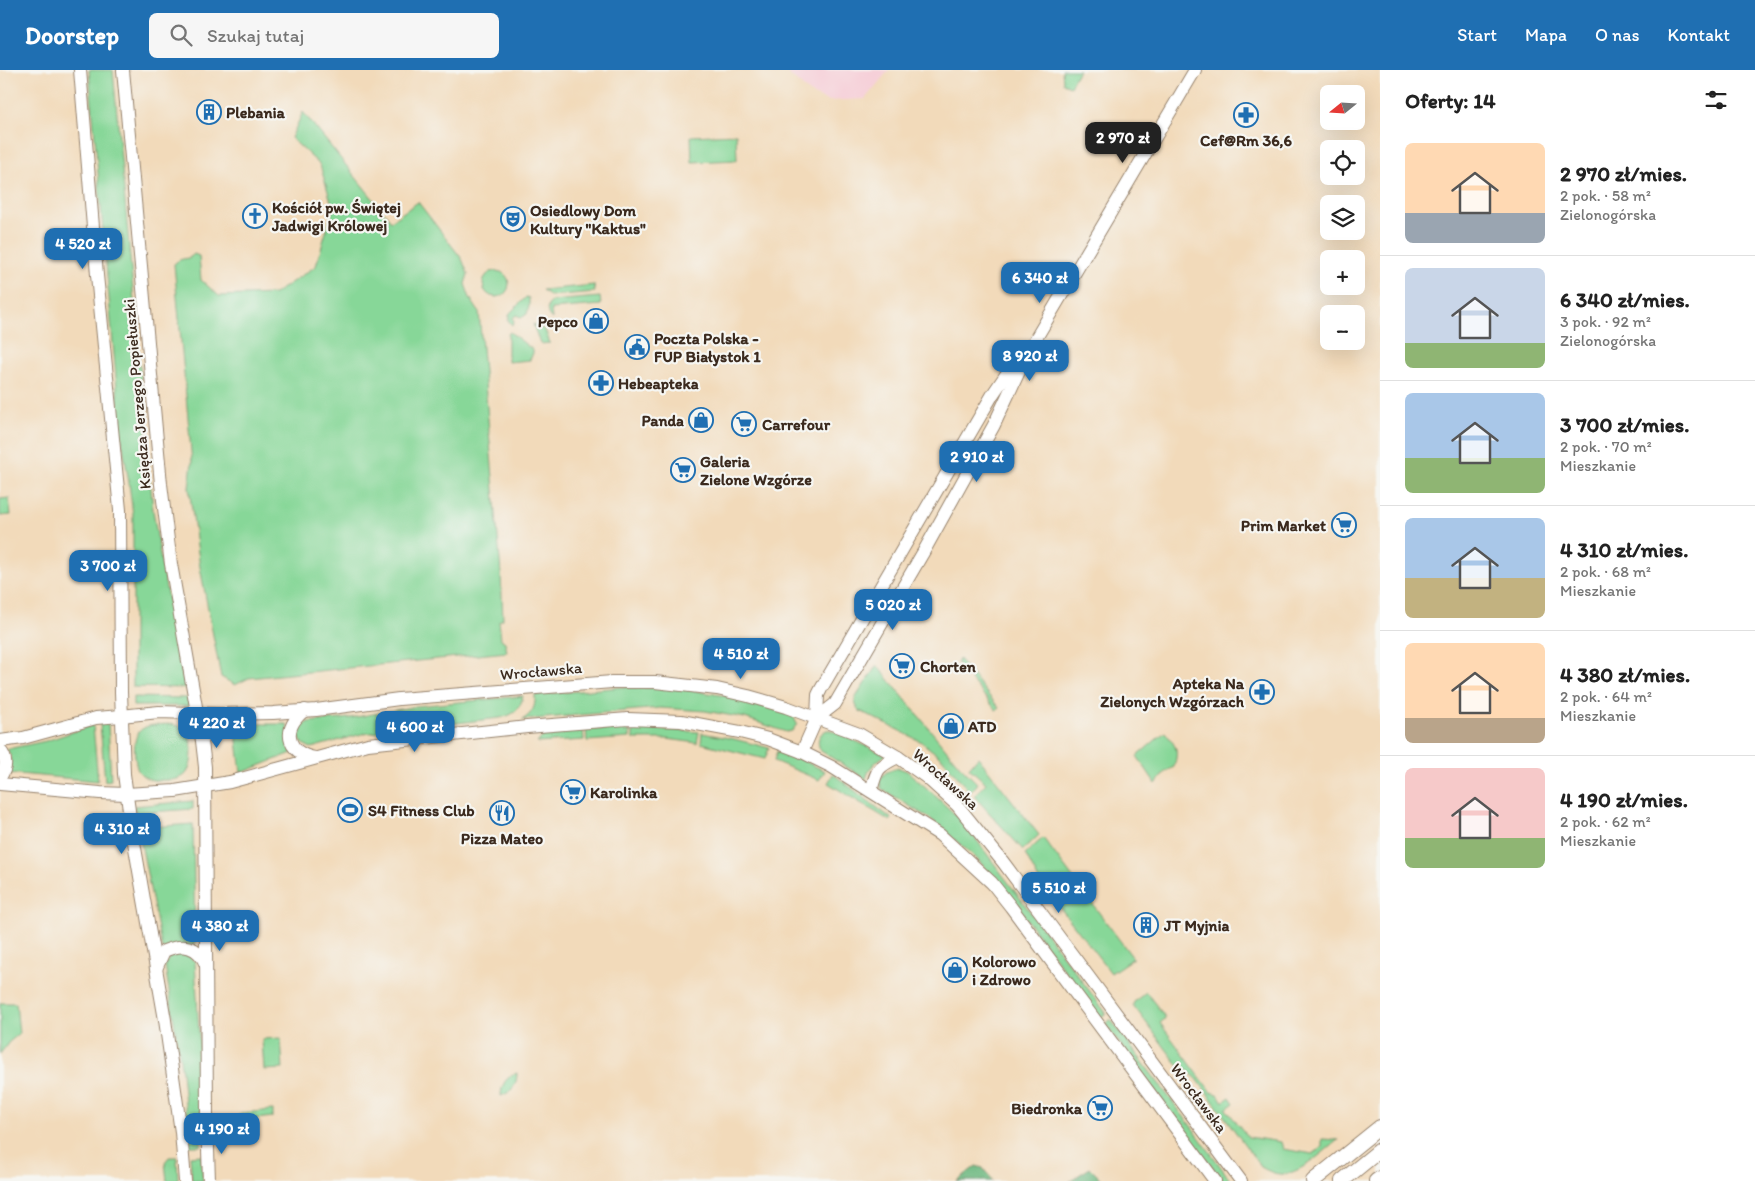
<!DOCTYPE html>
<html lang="pl">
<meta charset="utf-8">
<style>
body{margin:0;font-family:Itim,sans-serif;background:#f6f6f6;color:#222;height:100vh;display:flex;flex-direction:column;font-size:19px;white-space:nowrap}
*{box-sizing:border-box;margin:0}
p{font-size:16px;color:#767676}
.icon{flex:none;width:28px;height:28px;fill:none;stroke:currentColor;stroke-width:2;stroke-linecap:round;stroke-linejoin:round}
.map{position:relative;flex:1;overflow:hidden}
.details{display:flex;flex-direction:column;background:#fff;width:375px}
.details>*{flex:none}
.needle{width:32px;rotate:252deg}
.tools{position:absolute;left:1320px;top:15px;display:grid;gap:10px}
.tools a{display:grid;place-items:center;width:45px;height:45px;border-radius:8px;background:#fff;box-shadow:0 5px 20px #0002;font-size:25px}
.price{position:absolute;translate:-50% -42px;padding:0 11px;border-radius:10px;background:#1f6fb2;color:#fff;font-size:16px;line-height:32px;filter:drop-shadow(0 1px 2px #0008)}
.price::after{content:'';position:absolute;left:50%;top:30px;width:15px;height:11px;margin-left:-8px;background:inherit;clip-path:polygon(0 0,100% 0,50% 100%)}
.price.on{background:#222;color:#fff}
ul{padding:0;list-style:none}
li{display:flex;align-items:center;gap:15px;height:125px;padding:0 25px}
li+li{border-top:1px solid #e0e0e0}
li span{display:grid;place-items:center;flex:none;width:140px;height:100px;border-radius:8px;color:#555}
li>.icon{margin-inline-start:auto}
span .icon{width:60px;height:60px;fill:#fffc;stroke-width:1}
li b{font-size:21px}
h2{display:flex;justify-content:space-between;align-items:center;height:60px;padding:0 25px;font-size:21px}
header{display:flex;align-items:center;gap:30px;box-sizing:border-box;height:70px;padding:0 25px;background:#1f6fb2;color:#fff}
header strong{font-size:24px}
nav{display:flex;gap:28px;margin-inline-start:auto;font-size:18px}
.search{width:350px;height:45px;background:#f6f6f6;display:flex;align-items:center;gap:12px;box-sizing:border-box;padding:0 18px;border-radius:8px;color:#767676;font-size:19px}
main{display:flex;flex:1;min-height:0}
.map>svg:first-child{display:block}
.built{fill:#f6cfd8}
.green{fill:#87d798;stroke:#61805b}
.forest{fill:#6db880;stroke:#54714f}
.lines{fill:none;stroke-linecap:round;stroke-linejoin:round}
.secondary-casing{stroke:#96826c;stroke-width:14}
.primary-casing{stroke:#96826c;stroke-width:16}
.secondary{stroke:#fff;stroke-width:12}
.primary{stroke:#fff;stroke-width:14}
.labels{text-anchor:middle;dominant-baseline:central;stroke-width:4.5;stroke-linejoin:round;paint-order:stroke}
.poi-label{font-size:16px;font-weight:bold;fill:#3b2a1e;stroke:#f6f6f2;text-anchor:start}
.street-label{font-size:16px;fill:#3b2a1e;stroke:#f6f6f2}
</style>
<header>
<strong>Doorstep</strong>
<div class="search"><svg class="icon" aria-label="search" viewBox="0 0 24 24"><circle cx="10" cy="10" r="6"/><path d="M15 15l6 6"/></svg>Szukaj tutaj</div>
<nav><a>Start</a><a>Mapa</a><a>O nas</a><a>Kontakt</a></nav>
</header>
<main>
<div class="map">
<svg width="1380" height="1111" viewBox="0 0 1380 1111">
<rect width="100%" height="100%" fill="#f6f6f2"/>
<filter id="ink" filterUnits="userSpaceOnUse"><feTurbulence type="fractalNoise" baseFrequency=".02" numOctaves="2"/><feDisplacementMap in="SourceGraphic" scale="10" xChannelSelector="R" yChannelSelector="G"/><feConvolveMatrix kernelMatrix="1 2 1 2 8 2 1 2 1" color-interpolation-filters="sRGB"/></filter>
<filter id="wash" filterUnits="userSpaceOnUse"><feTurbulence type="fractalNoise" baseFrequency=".0096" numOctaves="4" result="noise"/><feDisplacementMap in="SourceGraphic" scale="20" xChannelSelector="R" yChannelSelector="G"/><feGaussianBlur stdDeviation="1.12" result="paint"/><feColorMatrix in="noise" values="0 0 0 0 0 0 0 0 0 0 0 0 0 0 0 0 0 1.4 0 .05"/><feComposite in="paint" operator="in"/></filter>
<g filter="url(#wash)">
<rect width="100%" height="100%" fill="#f2daba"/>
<polygon class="built" points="784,0 889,0 865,29 828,31 811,24"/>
<g class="green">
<polygon points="89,0 113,0 153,440 162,497 185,618 133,617 133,445 129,413 121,365"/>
<polygon points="1062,0 1079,0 1070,16 1063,13"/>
<path d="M303,42L391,151L418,132L462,189L468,204L465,214L470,228L479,242L501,503L503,549L499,551L501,569L505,572L507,582L249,608L235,615L221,607L200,497L189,418L192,392L174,194C182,186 188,191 194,184L199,186L201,210L219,226L274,224L316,196L333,138L320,95L291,68Z"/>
<polygon points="736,64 737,90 692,92 691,66"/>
<circle cx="496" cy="214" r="13"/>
<polygon points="594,215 595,222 550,226 542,220"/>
<polygon points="526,227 529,228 529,236 527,244 521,248 517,245 515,246 513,248 514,252 512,255 508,250 510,243"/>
<path d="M600,227L601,235L551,239L552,249C546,244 546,237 551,231Z"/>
<polygon points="533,254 545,260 550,273 540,274"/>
<polygon points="510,262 533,280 533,283 530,290 508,292 508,264"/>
<polygon points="9,428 11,445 0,446 0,429"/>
<polygon points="959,589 999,638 996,640 957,593"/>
<polygon points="877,595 959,695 976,712 977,715 970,722 942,688 920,671 858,640 855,632 856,627"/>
<path d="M622,617L683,619L739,628L793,646L797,654L792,661L786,662L745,648L705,641L660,638L522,650C532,644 536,637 535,625Z"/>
<path d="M523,626C520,640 514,645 500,648L362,664L311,678L303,674L298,666L301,657L308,652L351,648L417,636Z"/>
<polygon points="133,627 187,628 189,636 133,636"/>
<polygon points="108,653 111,710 105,711 100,654"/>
<path d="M172,654C177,656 183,657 186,661C194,670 194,696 185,705C179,710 170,710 163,710C155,711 147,710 141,704C136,700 136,693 135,687C132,655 145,655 172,654Z"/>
<polygon points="235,654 287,654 292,683 241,703"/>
<path d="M93,655L98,711L7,703C11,694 13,688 7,679L46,671Z"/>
<polygon points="630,658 630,668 587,671 586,660"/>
<polygon points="633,658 699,662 697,673 667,669 633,669"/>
<polygon points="583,659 584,670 537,673 546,663"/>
<path d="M827,660H831L886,685C876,691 869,697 866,709L821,681C816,672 818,664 827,660Z"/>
<path d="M1165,662C1176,677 1179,678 1174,697L1165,702L1156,714L1137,686Z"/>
<polygon points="702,663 734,669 769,678 765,689 701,673"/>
<polygon points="777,681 802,690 825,701 819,710 774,691"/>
<polygon points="978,687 1039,765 1023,780 974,726 986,713 969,698"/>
<path d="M899,698L907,701L929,720L963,752L1106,943L1100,948L1001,815L975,787L932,750L882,719L879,711C884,702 889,700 899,698Z"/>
<polygon points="833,704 892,749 890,751 828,713"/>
<polygon points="193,731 193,739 136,743 134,736"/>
<polygon points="193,754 195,875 162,879 138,758"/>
<polygon points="1043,768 1133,888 1111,903 1040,812 1025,784"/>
<polygon points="178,884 189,886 195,892 201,1000 201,1076 189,1076 182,1002 165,895 169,888"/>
<path d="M1146,922L1166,948L1160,953L1211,1022L1218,1024L1223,1032L1230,1027L1234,1033L1226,1039L1248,1067L1281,1072L1283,1079L1313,1084L1322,1077V1069L1338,1070C1324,1081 1303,1102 1284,1104C1276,1105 1268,1101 1261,1097L1197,1009L1185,998L1182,1000L1178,995L1133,935L1134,932Z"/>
<polygon points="0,933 16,933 19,964 9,972 0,984"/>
<polygon points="1110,949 1194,1060 1231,1111 1223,1111 1105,954"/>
<polygon points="281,968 283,999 264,1000 262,969"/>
<path d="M517,1003C517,1015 512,1022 501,1026C501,1015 506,1007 517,1003Z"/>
<polygon points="273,1040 273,1047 238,1051 237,1046 241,1043"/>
<polygon points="201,1085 203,1111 192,1111 190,1086"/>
<polygon points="169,1087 177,1087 178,1111 167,1111 165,1092"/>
</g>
<g class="forest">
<polygon points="976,1096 983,1098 993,1111 957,1111"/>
<polygon points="1090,1098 1103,1111 1070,1111 1071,1110"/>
</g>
</g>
<g filter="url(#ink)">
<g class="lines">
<defs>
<g id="secondary">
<polyline points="80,0 97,205 120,440 121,622 124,704 131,755 165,950 181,1062 185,1111"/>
<polyline points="123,0 161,414 171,494 202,671 205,697 207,1047 209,1111"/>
<path d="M305,640C282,658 285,682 315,688"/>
<polyline points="817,648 835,634 924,481 994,355 1029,280 1195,0"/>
<polyline points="0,671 23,668 96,648 121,646 159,642 223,644 273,643 316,640 399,629 612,612 655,612 717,619 748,626 786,637 859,664 898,687 926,707 957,735 1003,792 1241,1111"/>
<path d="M0,680C7,688 7,698 0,707"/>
<polyline points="802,682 817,648 818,625 821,619 993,324 1008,302 1024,286"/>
<polyline points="0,714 100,723 126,724 175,721 230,712 368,674 527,657 628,649 681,651 740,662 768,669 802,682 832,697 940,765 992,813 1011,837 1215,1111"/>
<path d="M871,721C877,699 877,697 898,687"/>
<path d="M156,899L164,881C183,873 198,875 206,895"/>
</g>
<g id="primary">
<polyline points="1313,1111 1380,1057"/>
<polyline points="1342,1111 1380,1080"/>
<polyline points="1376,1111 1380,1108"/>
</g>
</defs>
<use href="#secondary" class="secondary-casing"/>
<use href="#primary" class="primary-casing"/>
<use href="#secondary" class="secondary"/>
<use href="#primary" class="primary"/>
</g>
</g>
<defs>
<symbol id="building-ring" viewBox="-11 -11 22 22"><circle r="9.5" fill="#f6f6f2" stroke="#1f6fb2" stroke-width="1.5"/><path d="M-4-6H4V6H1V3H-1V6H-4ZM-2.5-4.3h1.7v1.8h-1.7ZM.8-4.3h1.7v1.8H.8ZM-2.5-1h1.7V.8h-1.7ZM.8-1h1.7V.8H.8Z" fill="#1f6fb2"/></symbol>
<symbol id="pharmacy-ring" viewBox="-11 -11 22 22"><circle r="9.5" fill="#f6f6f2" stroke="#1f6fb2" stroke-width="1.5"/><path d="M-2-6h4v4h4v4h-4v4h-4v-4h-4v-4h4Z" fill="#1f6fb2"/></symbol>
<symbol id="church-ring" viewBox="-11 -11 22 22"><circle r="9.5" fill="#f6f6f2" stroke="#1f6fb2" stroke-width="1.5"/><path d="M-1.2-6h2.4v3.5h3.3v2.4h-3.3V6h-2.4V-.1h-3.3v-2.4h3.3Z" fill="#1f6fb2"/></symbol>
<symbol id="theatre-ring" viewBox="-11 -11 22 22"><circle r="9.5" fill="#f6f6f2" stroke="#1f6fb2" stroke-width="1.5"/><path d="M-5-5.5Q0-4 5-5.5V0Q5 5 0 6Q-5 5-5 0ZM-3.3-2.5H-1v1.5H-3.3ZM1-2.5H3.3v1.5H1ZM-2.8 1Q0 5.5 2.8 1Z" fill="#1f6fb2"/></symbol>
<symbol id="shop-ring" viewBox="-11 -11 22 22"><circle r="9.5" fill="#f6f6f2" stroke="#1f6fb2" stroke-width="1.5"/><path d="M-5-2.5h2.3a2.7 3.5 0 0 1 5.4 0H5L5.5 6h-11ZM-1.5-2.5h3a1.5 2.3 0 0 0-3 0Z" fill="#1f6fb2"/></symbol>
<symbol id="civic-ring" viewBox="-11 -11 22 22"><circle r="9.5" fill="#f6f6f2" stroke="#1f6fb2" stroke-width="1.5"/><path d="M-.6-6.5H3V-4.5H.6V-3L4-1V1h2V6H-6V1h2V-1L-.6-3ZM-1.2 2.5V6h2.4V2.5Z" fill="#1f6fb2"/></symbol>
<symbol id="supermarket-ring" viewBox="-11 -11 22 22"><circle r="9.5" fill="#f6f6f2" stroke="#1f6fb2" stroke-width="1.5"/><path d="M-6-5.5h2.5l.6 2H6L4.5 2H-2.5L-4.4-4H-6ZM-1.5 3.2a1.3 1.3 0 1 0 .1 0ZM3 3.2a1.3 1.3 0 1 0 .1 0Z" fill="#1f6fb2"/></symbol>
<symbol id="stadium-ring" viewBox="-11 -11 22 22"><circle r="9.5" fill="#f6f6f2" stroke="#1f6fb2" stroke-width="1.5"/><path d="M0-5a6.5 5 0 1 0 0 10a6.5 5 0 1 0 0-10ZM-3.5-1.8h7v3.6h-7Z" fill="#1f6fb2"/></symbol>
<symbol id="restaurant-ring" viewBox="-11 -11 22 22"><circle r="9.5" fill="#f6f6f2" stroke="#1f6fb2" stroke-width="1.5"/><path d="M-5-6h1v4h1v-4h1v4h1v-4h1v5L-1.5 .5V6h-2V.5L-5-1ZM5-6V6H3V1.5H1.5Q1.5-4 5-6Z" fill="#1f6fb2"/></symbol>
</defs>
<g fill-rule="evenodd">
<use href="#building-ring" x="195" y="28" width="28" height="28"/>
<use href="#pharmacy-ring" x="1232" y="31" width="28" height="28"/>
<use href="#church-ring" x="241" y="132" width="28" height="28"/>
<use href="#theatre-ring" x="499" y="135" width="28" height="28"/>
<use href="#shop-ring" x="582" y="237" width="28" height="28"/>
<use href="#civic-ring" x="623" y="263" width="28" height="28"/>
<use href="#pharmacy-ring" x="587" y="299" width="28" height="28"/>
<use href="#shop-ring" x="687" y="336" width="28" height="28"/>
<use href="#supermarket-ring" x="730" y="340" width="28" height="28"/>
<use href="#supermarket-ring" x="669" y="386" width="28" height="28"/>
<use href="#supermarket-ring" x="1330" y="441" width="28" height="28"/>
<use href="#supermarket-ring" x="888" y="582" width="28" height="28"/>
<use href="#pharmacy-ring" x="1248" y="608" width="28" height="28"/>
<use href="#shop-ring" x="937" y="642" width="28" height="28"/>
<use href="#supermarket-ring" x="559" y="708" width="28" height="28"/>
<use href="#stadium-ring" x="336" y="726" width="28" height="28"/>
<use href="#restaurant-ring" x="488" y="729" width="28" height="28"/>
<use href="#building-ring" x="1132" y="841" width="28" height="28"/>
<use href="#shop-ring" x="941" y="886" width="28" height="28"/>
<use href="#supermarket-ring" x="1086" y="1024" width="28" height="28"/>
</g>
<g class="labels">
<g class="poi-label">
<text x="226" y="42">Plebania</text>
<text x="1246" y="70" text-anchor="middle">Cef@Rm 36,6</text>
<text x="272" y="137">Kościół pw. Świętej<tspan x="272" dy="18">Jadwigi Królowej</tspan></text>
<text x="530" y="140">Osiedlowy Dom<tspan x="530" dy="18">Kultury "Kaktus"</tspan></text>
<text x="578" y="251" text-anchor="end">Pepco</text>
<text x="654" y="268">Poczta Polska -<tspan x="654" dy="18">FUP Białystok 1</tspan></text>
<text x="618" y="313">Hebeapteka</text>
<text x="684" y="350" text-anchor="end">Panda</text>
<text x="762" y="354">Carrefour</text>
<text x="700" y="391">Galeria<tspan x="700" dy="18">Zielone Wzgórze</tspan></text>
<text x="1326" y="455" text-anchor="end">Prim Market</text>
<text x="920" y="596">Chorten</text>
<text x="1244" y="613" text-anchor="end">Apteka Na<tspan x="1244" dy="18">Zielonych Wzgórzach</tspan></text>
<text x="968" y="656">ATD</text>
<text x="590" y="722">Karolinka</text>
<text x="368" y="740">S4 Fitness Club</text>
<text x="502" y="768" text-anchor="middle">Pizza Mateo</text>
<text x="1164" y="855">JT Myjnia</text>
<text x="972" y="891">Kolorowo<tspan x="972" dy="18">i Zdrowo</tspan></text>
<text x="1082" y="1038" text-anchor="end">Biedronka</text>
</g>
<g class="street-label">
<text transform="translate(137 324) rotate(-95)">Księdza Jerzego Popiełuszki</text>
<text transform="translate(541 601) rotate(-5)">Wrocławska</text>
<text transform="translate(946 709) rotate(42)">Wrocławska</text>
<text transform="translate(1199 1028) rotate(53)">Wrocławska</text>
</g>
</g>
</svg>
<div class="tools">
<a><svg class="needle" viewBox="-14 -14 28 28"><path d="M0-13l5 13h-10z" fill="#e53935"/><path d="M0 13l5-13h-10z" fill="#767676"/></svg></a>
<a><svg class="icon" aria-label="locate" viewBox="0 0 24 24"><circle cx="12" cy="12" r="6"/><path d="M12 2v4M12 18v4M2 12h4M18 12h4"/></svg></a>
<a><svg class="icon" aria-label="layers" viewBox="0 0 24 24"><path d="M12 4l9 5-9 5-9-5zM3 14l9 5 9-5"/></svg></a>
<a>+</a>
<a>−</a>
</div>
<b class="price on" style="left:1123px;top:94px">2 970 zł</b>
<b class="price" style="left:83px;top:200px">4 520 zł</b>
<b class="price" style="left:1040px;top:234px">6 340 zł</b>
<b class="price" style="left:1030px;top:312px">8 920 zł</b>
<b class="price" style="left:977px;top:413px">2 910 zł</b>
<b class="price" style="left:108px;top:522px">3 700 zł</b>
<b class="price" style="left:893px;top:561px">5 020 zł</b>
<b class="price" style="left:741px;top:610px">4 510 zł</b>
<b class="price" style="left:217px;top:679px">4 220 zł</b>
<b class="price" style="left:415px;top:683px">4 600 zł</b>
<b class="price" style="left:122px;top:785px">4 310 zł</b>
<b class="price" style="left:1059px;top:844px">5 510 zł</b>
<b class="price" style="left:220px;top:882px">4 380 zł</b>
<b class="price" style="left:222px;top:1085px">4 190 zł</b>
</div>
<section class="details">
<h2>Oferty: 14<svg class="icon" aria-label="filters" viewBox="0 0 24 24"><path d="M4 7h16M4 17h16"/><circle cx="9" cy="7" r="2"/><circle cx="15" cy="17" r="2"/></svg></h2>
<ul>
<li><span style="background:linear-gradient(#ffd9b3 70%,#9aa5b1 0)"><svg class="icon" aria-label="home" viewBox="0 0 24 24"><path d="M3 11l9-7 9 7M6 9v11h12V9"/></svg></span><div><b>2 970 zł/mies.</b><p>2 pok. · 58 m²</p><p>Zielonogórska</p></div></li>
<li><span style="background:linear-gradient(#c9d6e8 75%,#8fb573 0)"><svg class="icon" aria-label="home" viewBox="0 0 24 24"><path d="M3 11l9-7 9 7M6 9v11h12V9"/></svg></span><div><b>6 340 zł/mies.</b><p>3 pok. · 92 m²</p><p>Zielonogórska</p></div></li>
<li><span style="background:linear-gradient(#a9c7e8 65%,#8fb573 0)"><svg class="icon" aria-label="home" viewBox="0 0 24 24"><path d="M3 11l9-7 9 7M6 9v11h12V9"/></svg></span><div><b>3 700 zł/mies.</b><p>2 pok. · 70 m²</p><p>Mieszkanie</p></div></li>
<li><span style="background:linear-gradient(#a9c7e8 60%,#c2b280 0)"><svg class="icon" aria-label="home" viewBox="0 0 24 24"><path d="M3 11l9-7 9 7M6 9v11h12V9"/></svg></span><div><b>4 310 zł/mies.</b><p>2 pok. · 68 m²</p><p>Mieszkanie</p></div></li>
<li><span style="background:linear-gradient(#ffd9b3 75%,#b9a48a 0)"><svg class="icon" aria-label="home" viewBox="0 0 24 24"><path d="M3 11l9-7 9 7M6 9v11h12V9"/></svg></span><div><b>4 380 zł/mies.</b><p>2 pok. · 64 m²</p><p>Mieszkanie</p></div></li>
<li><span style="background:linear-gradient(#f6c9c9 70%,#8fb573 0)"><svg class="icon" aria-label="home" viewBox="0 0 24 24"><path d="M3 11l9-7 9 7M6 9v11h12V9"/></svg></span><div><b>4 190 zł/mies.</b><p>2 pok. · 62 m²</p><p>Mieszkanie</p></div></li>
</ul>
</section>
</main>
